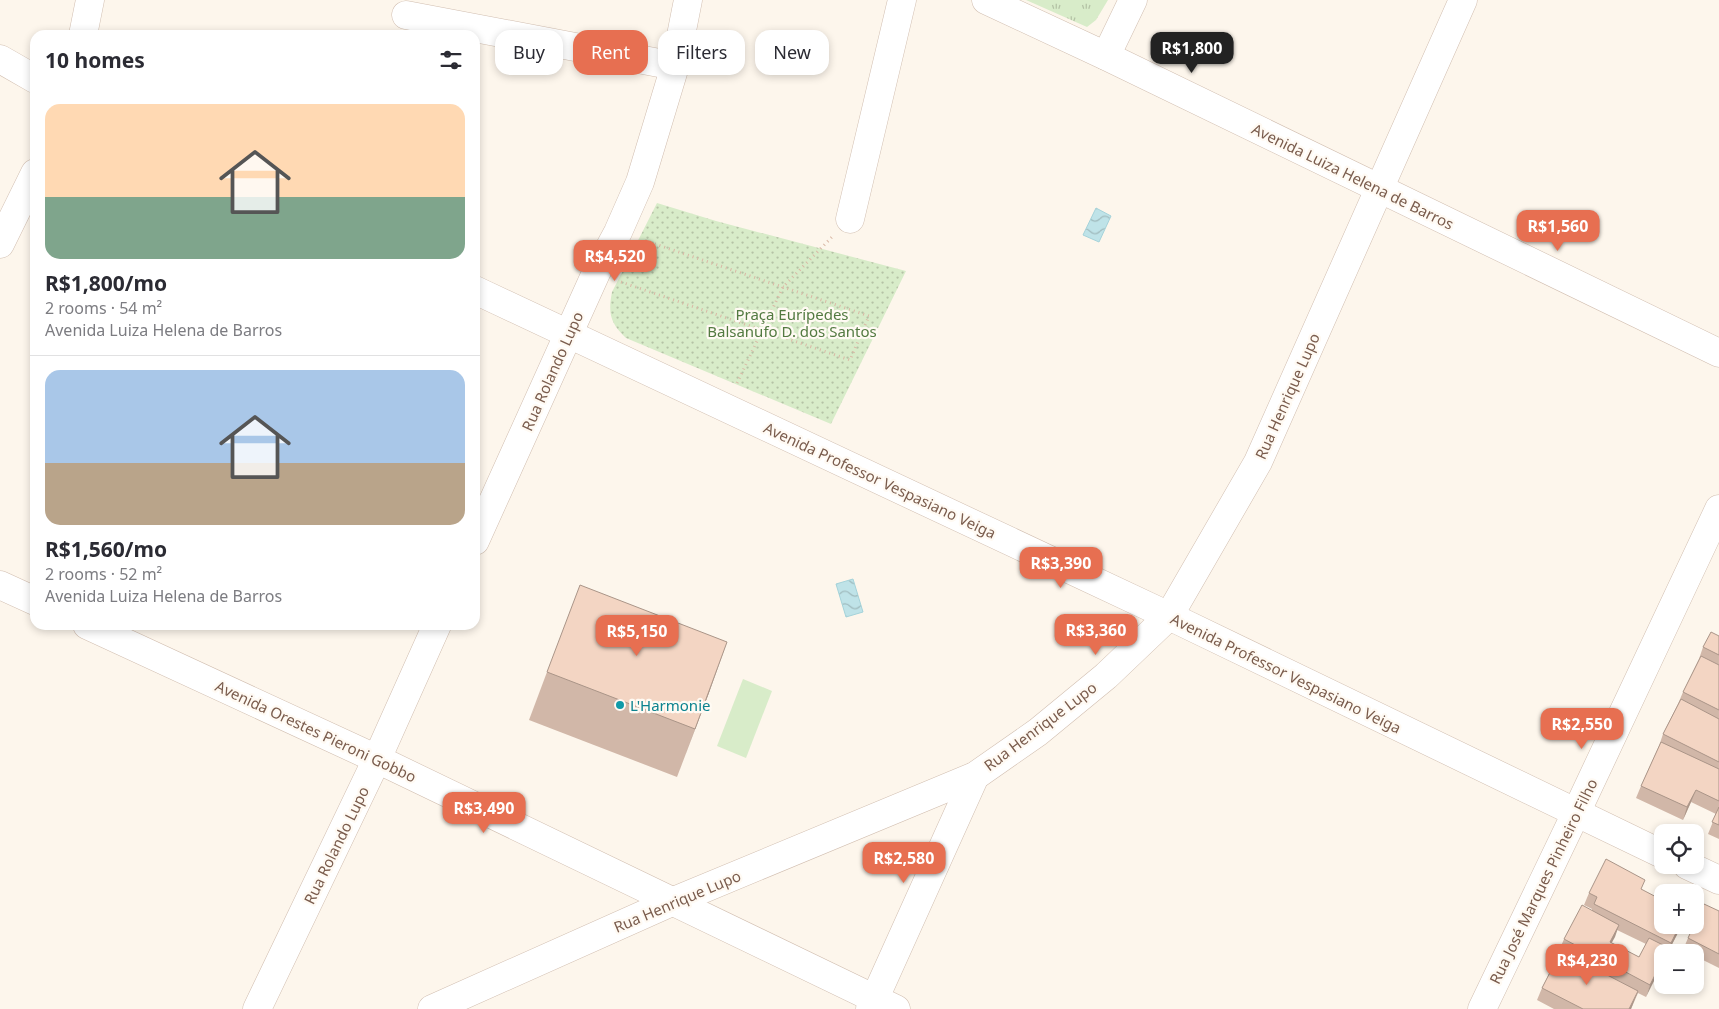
<!DOCTYPE html>
<meta charset="utf-8">
<style>
body{margin:0;font-family:"Noto Sans",sans-serif;background:#f7f7f7;color:#2b2b33;height:100vh;display:flex;flex-direction:column;font-size:19px;white-space:nowrap}
*{box-sizing:border-box;margin:0}
p{font-size:16px;color:#7c7c81}
.icon{flex:none;width:28px;height:28px;fill:none;stroke:currentColor;stroke-width:2;stroke-linecap:round;stroke-linejoin:round}
.map{position:relative;flex:1;overflow:hidden}
.details{position:absolute;left:30px;top:30px;width:450px;height:600px;display:flex;flex-direction:column;background:#fff;border-radius:15px;box-shadow:0 2px 8px #0003}
.details>*{flex:none}
.banner{position:absolute;left:495px;top:30px;width:475px;height:45px;display:flex;gap:10px}
.controls{position:absolute;left:1654px;top:824px;display:grid;gap:10px}
.controls a{display:grid;place-items:center;width:50px;height:50px;border-radius:10px;background:#fff;box-shadow:0 2px 8px #0003;font-size:25px}
.price{position:absolute;translate:-50% -42px;padding:0 11px;border-radius:10px;background:#e76f51;color:#fff;font-size:16px;line-height:32px;filter:drop-shadow(0 1px 2px #0008)}
.price::after{content:'';position:absolute;left:50%;top:30px;width:15px;height:11px;margin-left:-8px;background:inherit;clip-path:polygon(0 0,100% 0,50% 100%)}
.price.on{background:#222;color:#fff}
ul{padding:0;list-style:none}
li{display:grid;align-content:center;gap:10px;height:265px;padding:0 15px}
li+li{border-top:1px solid #e1e1e2}
li span{display:grid;place-items:center;height:155px;border-radius:15px;color:#555}
li>.icon{margin-inline-start:auto}
span .icon{width:90px;height:90px;fill:#fffc;stroke-width:1}
li b{font-size:21px}
h2{display:flex;justify-content:space-between;align-items:center;height:60px;padding:0 15px;font-size:21px}
.tag{padding:0 18px;border-radius:15px;background:#fff;box-shadow:0 2px 8px #0003;font-size:18px;line-height:45px}
.tag.on{background:#e76f51;color:#fff}
.map>svg:first-child{display:block}
.grass{fill:url(#grass-tufts)}
.park{fill:url(#park-dots)}
.garden{fill:#d8ecc9}
.water{fill:url(#water-waves);stroke:#a5d3da}
.lines{fill:none;stroke-linecap:round;stroke-linejoin:round}
.minor-casing{stroke:#d1beb0;stroke-width:29}
.path{stroke:#d9b8a5;stroke-width:3;stroke-dasharray:1 4;stroke-linecap:butt}
.minor{stroke:#fff;stroke-width:28}
.wall{fill:#d1b7a8;fill-rule:evenodd}
.shaded-wall{fill:#aa9588}
.building{fill:#f3d5c3;stroke:#aa9588}
.culture-dot{fill:#0f9aa8;stroke:#fffaf3;stroke-width:2}
.labels{text-anchor:middle;dominant-baseline:central;stroke-width:4.5;stroke-linejoin:round;paint-order:stroke}
.street-label{font-size:15px;fill:#7a5c4d;stroke:#fffaf3}
.park-label{font-size:15px;fill:#537a41;stroke:#fffaf3}
.culture-label{font-size:15px;fill:#0d838f;stroke:#fffaf3;text-anchor:start}
</style>
<div class="map">
<svg width="1719" height="1009" viewBox="0 0 1719 1009">
<defs>
<pattern id="grass-tufts" width="24" height="20" patternUnits="userSpaceOnUse" patternTransform="scale(1.25)"><rect width="24" height="20" fill="#d8ecc9"/><path d="M3 7l-1-3M5 7V3M7 7l1-3M15 17l-1-3M17 17v-4M19 17l1-3" fill="none" stroke="#b4c2a5"/></pattern>
<pattern id="park-dots" width="8" height="8" patternUnits="userSpaceOnUse" patternTransform="scale(1.25)"><rect width="8" height="8" fill="#d8ecc9"/><path d="M2 2h.1M6 6h.1" fill="none" stroke="#b4c2a5" stroke-width="1.8" stroke-linecap="round"/></pattern>
<pattern id="water-waves" width="16" height="10" patternUnits="userSpaceOnUse" patternTransform="scale(1.25)"><rect width="16" height="10" fill="#bfe3e8"/><path d="M0 5q4-4 8 0t8 0" fill="none" stroke="#a0bbbe"/></pattern>
</defs>
<rect width="100%" height="100%" fill="#fdf6ec"/>
<polygon class="grass" points="1026,0 1108,0 1096,20 1087,27"/>
<path class="park" d="M657,203L716,221L906,271L831,424L626,338C610,323 608,313 612,292Z"/>
<polygon class="garden" points="743,679 772,691 746,758 717,746"/>
<g class="water">
<polygon points="1096,208 1111,216 1099,242 1083,235"/>
<polygon points="853,579 863,612 846,617 836,584"/>
</g>
<g class="lines">
<defs>
<g id="minor">
<polyline points="986,0 1106,56 1719,353"/>
<polyline points="406,15 675,66"/>
<polyline points="83,35 90,0"/>
<polyline points="1106,56 1133,0"/>
<polyline points="0,59 35,79"/>
<polyline points="850,219 902,0"/>
<polyline points="0,244 35,173"/>
<polyline points="475,290 1169,616 1662,854"/>
<polyline points="475,541 596,273 618,232 640,182 675,66 688,0"/>
<polyline points="0,585 35,601"/>
<polyline points="87,625 377,759 896,1009"/>
<polyline points="1687,865 1719,880"/>
<polyline points="257,1009 377,759 437,625"/>
<polyline points="432,1009 674,901 975,776 1038,732 1106,676 1169,616 1258,462 1463,0"/>
<polyline points="870,1009 975,776"/>
<polyline points="1482,1009 1576,813 1719,509"/>
</g>
</defs>
<use href="#minor" class="minor-casing"/>
<g class="path">
<polyline points="621,282 850,360 869,316 643,240"/>
<polyline points="737,383 783,287 832,237"/>
</g>
<use href="#minor" class="minor"/>
</g>
<g class="wall">
<polygon points="1719,636 1719,839 1708,834 1716,814 1691,802 1683,820 1636,798 1641,786 1659,746 1663,734 1678,704 1683,692 1699,659 1703,647"/>
<polygon points="547,672 710,690 677,777 529,720"/>
<path d="M1642,889L1662,925H1682L1668,952H1662L1646,997L1638,993L1631,1009H1554L1537,1000L1542,988L1560,952L1559,951L1564,939L1592,910V909L1584,905L1589,893ZM1617,930L1646,944L1639,957L1611,943Z"/>
<polygon points="1719,911 1719,968 1695,956 1695,952 1688,952 1683,950 1688,938"/>
</g>
<g class="shaded-wall">
<polygon points="727,642 710,690 677,777 695,729"/>
<polygon points="1696,790 1691,802 1683,820 1687,807"/>
<polygon points="1619,925 1615,937 1605,955 1610,942"/>
<polygon points="1680,925 1682,925 1668,952 1671,943"/>
<polygon points="1662,961 1662,965 1646,997 1650,985"/>
<polygon points="1638,991 1631,1009 1629,1009"/>
</g>
<g class="building">
<polygon points="580,585 727,642 695,729 547,672"/>
<polygon points="1711,632 1719,636 1719,655 1703,647"/>
<polygon points="1701,656 1719,665 1719,710 1683,692"/>
<polygon points="1681,699 1719,719 1719,762 1663,734"/>
<polygon points="1661,742 1719,769 1719,801 1696,790 1687,807 1641,786"/>
<polygon points="1719,807 1719,825 1712,822"/>
<polygon points="1606,859 1645,880 1641,889 1662,900 1662,925 1680,925 1671,943 1594,904 1597,897 1589,893"/>
<polygon points="1704,904 1719,911 1719,954 1688,938 1694,925 1695,925 1695,922"/>
<polygon points="1582,905 1619,925 1610,942 1639,957 1649,938 1669,948 1667,952 1662,952 1662,961 1650,985 1564,939"/>
<polygon points="1561,951 1638,991 1629,1009 1583,1009 1542,988"/>
</g>
<circle class="culture-dot" cx="620" cy="705" r="5"/>
<g class="labels">
<g class="street-label">
<text transform="translate(1353 176) rotate(26)">Avenida Luiza Helena de Barros</text>
<text transform="translate(552 371) rotate(-66)">Rua Rolando Lupo</text>
<text transform="translate(1287 396) rotate(-66)">Rua Henrique Lupo</text>
<text transform="translate(880 480) rotate(25)">Avenida Professor Vespasiano Veiga</text>
<text transform="translate(1286 673) rotate(26)">Avenida Professor Vespasiano Veiga</text>
<text transform="translate(1040 726) rotate(-37)">Rua Henrique Lupo</text>
<text transform="translate(316 731) rotate(25)">Avenida Orestes Pieroni Gobbo</text>
<text transform="translate(336 845) rotate(-64)">Rua Rolando Lupo</text>
<text transform="translate(1543 881) rotate(-64)">Rua José Marques Pinheiro Filho</text>
<text transform="translate(677 901) rotate(-23)">Rua Henrique Lupo</text>
</g>
<g class="park-label">
<text x="792" y="314">Praça Eurípedes<tspan x="792" dy="17">Balsanufo D. dos Santos</tspan></text>
</g>
<g class="culture-label">
<text x="630" y="705">L'Harmonie</text>
</g>
</g>
</svg>
<div class="controls">
<a><svg class="icon" aria-label="locate" viewBox="0 0 24 24"><circle cx="12" cy="12" r="6"/><path d="M12 2v4M12 18v4M2 12h4M18 12h4"/></svg></a>
<a>+</a>
<a>−</a>
</div>
<b class="price on" style="left:1192px;top:74px">R$1,800</b>
<b class="price" style="left:1558px;top:252px">R$1,560</b>
<b class="price" style="left:615px;top:282px">R$4,520</b>
<b class="price" style="left:1061px;top:589px">R$3,390</b>
<b class="price" style="left:1096px;top:656px">R$3,360</b>
<b class="price" style="left:637px;top:657px">R$5,150</b>
<b class="price" style="left:1582px;top:750px">R$2,550</b>
<b class="price" style="left:484px;top:834px">R$3,490</b>
<b class="price" style="left:904px;top:884px">R$2,580</b>
<b class="price" style="left:1587px;top:986px">R$4,230</b>
<div class="banner">
<a class="tag">Buy</a>
<a class="tag on">Rent</a>
<a class="tag">Filters</a>
<a class="tag">New</a>
</div>
<section class="details">
<h2>10 homes<svg class="icon" aria-label="filters" viewBox="0 0 24 24"><path d="M4 7h16M4 17h16"/><circle cx="9" cy="7" r="2"/><circle cx="15" cy="17" r="2"/></svg></h2>
<ul>
<li><span style="background:linear-gradient(#ffd9b3 60%,#7fa58c 0)"><svg class="icon" aria-label="home" viewBox="0 0 24 24"><path d="M3 11l9-7 9 7M6 9v11h12V9"/></svg></span><div><b>R$1,800/mo</b><p>2 rooms · 54 m²</p><p>Avenida Luiza Helena de Barros</p></div></li>
<li><span style="background:linear-gradient(#a9c7e8 60%,#b9a48a 0)"><svg class="icon" aria-label="home" viewBox="0 0 24 24"><path d="M3 11l9-7 9 7M6 9v11h12V9"/></svg></span><div><b>R$1,560/mo</b><p>2 rooms · 52 m²</p><p>Avenida Luiza Helena de Barros</p></div></li>
</ul>
</section>
</div>
